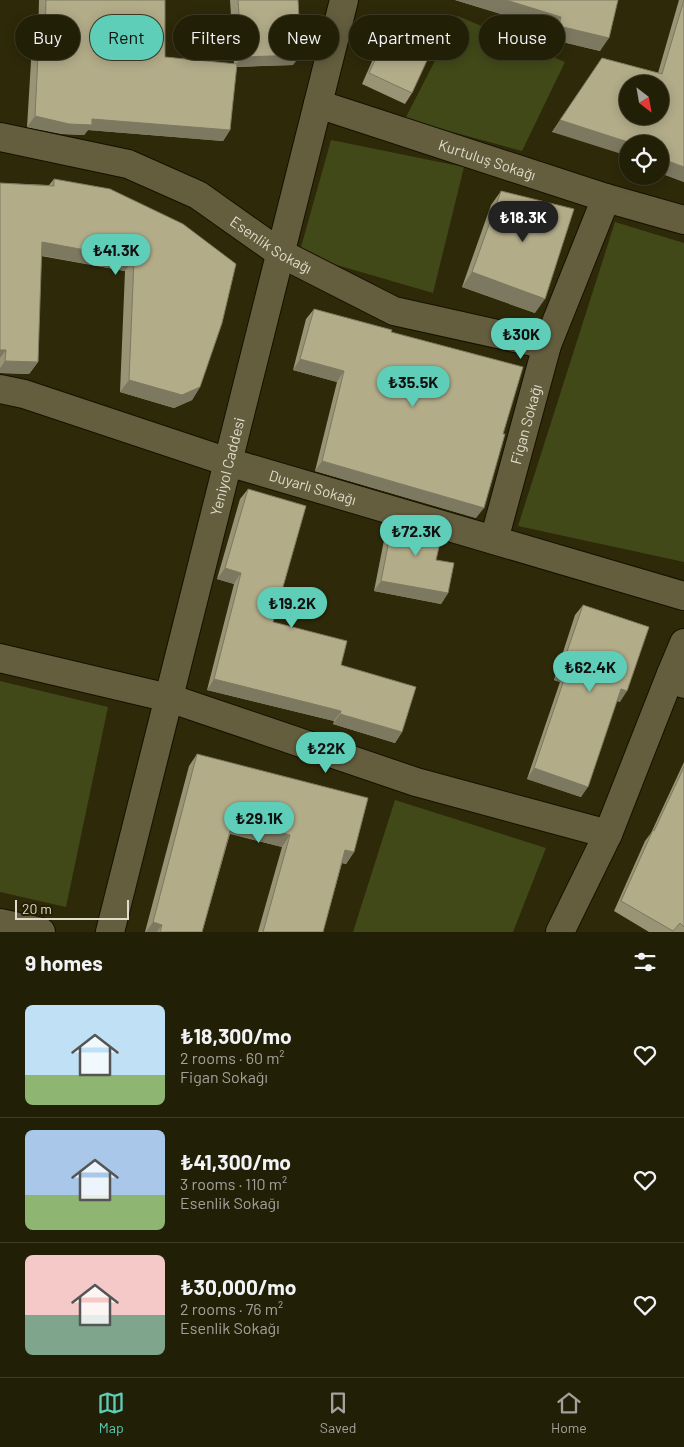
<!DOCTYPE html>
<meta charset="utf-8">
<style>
body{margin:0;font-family:Barlow,sans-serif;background:#2a2711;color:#f1f3f6;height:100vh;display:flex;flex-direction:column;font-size:19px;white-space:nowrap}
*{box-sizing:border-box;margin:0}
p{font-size:16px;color:#a2a29b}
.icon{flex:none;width:28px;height:28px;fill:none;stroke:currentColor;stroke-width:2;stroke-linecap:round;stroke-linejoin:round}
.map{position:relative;height:932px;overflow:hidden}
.sheet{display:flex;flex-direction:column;background:#221f07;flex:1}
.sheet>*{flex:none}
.guide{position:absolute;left:15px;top:15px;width:655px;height:45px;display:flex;gap:10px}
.needle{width:32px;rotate:149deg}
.buttons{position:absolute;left:619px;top:75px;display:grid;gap:10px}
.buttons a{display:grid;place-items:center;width:50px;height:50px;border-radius:50%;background:#221f07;box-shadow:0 2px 12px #0003,0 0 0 1px #3f3d28;font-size:25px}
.scale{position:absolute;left:15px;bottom:12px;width:114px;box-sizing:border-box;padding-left:5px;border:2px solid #dfdccb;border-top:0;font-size:14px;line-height:18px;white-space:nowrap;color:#dfdccb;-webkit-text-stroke:4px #241f01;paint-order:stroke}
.price{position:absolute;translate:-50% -42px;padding:0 11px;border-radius:18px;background:#5eceb8;color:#111;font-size:16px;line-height:32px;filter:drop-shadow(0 1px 2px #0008)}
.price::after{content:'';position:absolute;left:50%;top:30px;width:15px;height:11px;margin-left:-8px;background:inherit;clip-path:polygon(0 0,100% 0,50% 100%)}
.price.on{background:#222;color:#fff}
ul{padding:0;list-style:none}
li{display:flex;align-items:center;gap:15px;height:125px;padding:0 25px}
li+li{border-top:1px solid #3f3d28}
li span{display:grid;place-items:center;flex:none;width:140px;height:100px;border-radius:8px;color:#555}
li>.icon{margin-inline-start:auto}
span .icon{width:60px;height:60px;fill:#fffc;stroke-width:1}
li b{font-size:21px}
h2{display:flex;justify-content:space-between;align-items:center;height:60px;padding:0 25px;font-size:21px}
.tag{padding:0 18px;border-radius:22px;background:#221f07;box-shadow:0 2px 12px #0003,0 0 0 1px #3f3d28;font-size:18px;line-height:45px}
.tag.on{background:#5eceb8;color:#111}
.tab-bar{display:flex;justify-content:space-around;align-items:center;height:70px;border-top:1px solid #3f3d28;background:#221f07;font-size:14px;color:#a2a29b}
.tab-bar a{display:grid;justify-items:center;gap:2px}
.tab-bar .on{color:#5eceb8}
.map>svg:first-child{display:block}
.green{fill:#414919}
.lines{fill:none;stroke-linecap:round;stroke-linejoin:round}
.minor-casing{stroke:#151100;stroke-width:30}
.minor{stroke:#645e3f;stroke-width:28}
.wall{fill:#999476}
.shaded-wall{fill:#7d7860}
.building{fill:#b2ac89;stroke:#7d7860;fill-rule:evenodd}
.labels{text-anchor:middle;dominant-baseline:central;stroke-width:5;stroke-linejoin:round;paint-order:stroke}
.street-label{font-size:15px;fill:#dfdccb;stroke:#241f01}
</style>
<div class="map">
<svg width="684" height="932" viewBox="0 0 684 932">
<rect width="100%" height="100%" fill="#2e2909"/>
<g class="green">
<polygon points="458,16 565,62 522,151 405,119"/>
<polygon points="331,140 464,167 433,293 299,254"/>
<polygon points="615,222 684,243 684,562 518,526"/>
<polygon points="0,681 108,707 66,907 0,892"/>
<polygon points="395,800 546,848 513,932 353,932"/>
</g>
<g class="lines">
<defs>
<g id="minor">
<path id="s1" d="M318,104L606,198L684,220"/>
<path id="s2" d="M0,137L128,164L198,195L280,253L394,311L547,345"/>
<path id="s3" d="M0,389L24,394L228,462L684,596"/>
<path id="s4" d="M494,540L547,345L606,198"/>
<polyline points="0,658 169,698 416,782 608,834 560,932"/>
<polyline points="671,674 684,643"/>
<polyline points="608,834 671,674 684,684"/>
<polyline points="0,923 41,932"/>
<path id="s5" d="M110,932L344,0"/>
</g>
</defs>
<use href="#minor" class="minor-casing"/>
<use href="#minor" class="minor"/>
</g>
<g class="wall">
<polygon points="39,0 165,0 165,57 234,64 230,0 298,0 293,65 236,67 230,130 223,141 88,130 84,135 62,134 27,127 32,45 38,37"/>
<polygon points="455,0 618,0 600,51 550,39 553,30"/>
<polygon points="679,0 684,0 684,182 660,173 660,144 552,132 602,58 658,73"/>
<polygon points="392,24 412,93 405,104 362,84 384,34"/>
<polygon points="54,179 110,189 200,387 192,400 174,408 120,392 125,271 41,256 38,362 29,374 0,373 0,183 49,185"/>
<polygon points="501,191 535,313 462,287 491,205"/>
<polygon points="314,309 391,332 476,518 315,471 337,382 293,370 306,319"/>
<polygon points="248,489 273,622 341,665 402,732 395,743 333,724 334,721 207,690 234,584 217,579 240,499"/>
<polygon points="394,515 436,560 448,593 441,604 374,591 387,525"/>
<polygon points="583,605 620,702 617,701 581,797 527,779 560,682 554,680 575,615"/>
<polygon points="197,754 354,852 346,864 342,863 323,932 258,932 282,847 230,834 202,932 145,932 189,766"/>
<polygon points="684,762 684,932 649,932 614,911 645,841 651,833"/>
</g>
<g class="shaded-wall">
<polygon points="455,0 506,0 561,17 553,30"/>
<polygon points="559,26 609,38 600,51 550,39"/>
<polygon points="301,55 293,65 234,67 242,57"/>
<polygon points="35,116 92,119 230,130 223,141 88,130 84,135 62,134 27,127"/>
<polygon points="560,120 634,144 628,144 628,156 552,132"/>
<polygon points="660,158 684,167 684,182 660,173"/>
<polygon points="42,242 134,259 125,271 33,254"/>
<polygon points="472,272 545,299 535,313 462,287"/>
<polygon points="0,350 6,350 0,358"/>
<polygon points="300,359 344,371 337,382 293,370"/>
<polygon points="5,361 38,362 29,374 0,373 0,368"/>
<polygon points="129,380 200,387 192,400 174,408 120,392"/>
<polygon points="322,461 484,508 476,518 315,471"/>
<polygon points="225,568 241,573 234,584 217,579"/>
<polygon points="381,581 448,593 441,604 374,591"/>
<polygon points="561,669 567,671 560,682 554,680"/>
<polygon points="214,679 341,711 334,721 207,690"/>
<polygon points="621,689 627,691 620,702 614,700"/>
<polygon points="340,714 402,732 395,743 333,724"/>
<polygon points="534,768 588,787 581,797 527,779"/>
<polygon points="233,820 290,835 282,847 225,832"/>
<polygon points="345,850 354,852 346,864 337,862"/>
<polygon points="153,922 162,925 157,932 146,932"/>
</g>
<g class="building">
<polygon points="46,0 165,0 165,57 237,64 230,130 92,119 92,125 69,124 35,116 39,35 45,35"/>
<polygon points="238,0 298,0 301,55 242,57"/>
<polygon points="506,0 618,0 609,38 559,26 561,17"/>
<path d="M684,0V167L660,158V144H634L560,120L602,58L662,74ZM628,84H660V116H628Z"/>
<polygon points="392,24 435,43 412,93 369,73"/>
<polygon points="54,179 110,189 183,224 236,264 222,323 200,387 182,395 129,380 134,259 42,242 38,362 5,361 6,350 0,350 0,183 54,186"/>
<polygon points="501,191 574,209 545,299 472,272"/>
<polygon points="314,309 392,330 391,332 523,367 503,434 505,434 484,508 322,461 344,371 300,359"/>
<polygon points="248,489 306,506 273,622 347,641 341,665 416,687 402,732 340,714 341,711 214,679 241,573 225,568"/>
<polygon points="394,515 443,529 436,560 454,563 448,593 381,581"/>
<polygon points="583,605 649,627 627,691 621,689 588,787 534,768 567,671 561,669"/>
<polygon points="197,754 368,798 354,852 345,850 323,932 263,932 290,835 233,820 202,932 160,932 162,925 153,922"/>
<polygon points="684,767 684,927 680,923 673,931 621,901 653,830 654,831"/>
</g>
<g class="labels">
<g class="street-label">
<text stroke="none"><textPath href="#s1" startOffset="178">Kurtuluş Sokağı</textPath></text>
<text stroke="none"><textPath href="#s2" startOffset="296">Esenlik Sokağı</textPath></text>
<text stroke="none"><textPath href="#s4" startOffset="120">Figan Sokağı</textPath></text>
<text stroke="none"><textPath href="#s5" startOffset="480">Yeniyol Caddesi</textPath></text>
<text stroke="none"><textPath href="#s3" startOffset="328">Duyarlı Sokağı</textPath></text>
</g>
</g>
</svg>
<div class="buttons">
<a><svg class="needle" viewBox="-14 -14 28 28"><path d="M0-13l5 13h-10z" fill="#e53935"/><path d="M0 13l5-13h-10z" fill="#a2a29b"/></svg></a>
<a><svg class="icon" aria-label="locate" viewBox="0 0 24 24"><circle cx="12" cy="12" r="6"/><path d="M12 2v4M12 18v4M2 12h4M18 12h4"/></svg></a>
</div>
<div class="scale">20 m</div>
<b class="price on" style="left:523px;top:243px">₺18.3K</b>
<b class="price" style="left:116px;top:276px">₺41.3K</b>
<b class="price" style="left:521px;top:360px">₺30K</b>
<b class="price" style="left:413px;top:408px">₺35.5K</b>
<b class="price" style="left:416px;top:557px">₺72.3K</b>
<b class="price" style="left:292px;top:629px">₺19.2K</b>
<b class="price" style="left:590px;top:693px">₺62.4K</b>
<b class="price" style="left:326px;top:774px">₺22K</b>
<b class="price" style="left:259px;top:844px">₺29.1K</b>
<div class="guide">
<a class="tag">Buy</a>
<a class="tag on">Rent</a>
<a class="tag">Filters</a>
<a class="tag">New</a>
<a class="tag">Apartment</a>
<a class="tag">House</a>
</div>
</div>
<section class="sheet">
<h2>9 homes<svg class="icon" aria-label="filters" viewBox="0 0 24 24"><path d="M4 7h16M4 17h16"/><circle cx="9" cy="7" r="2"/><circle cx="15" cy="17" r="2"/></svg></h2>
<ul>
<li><span style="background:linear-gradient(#bfe0f5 70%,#8fb573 0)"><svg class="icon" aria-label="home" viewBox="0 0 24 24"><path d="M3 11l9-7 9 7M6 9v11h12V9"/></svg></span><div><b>₺18,300/mo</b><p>2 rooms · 60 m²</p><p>Figan Sokağı</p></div><svg class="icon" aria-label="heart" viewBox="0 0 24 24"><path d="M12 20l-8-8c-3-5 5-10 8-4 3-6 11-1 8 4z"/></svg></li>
<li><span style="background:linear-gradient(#a9c7e8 65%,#8fb573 0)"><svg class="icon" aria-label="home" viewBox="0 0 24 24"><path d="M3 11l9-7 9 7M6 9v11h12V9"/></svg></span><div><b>₺41,300/mo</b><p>3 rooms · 110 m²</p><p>Esenlik Sokağı</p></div><svg class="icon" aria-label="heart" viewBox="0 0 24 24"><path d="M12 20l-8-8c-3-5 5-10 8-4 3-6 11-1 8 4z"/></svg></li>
<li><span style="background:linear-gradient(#f6c9c9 60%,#7fa58c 0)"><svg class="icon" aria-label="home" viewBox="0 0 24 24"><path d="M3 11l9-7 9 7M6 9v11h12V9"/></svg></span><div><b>₺30,000/mo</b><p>2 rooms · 76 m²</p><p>Esenlik Sokağı</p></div><svg class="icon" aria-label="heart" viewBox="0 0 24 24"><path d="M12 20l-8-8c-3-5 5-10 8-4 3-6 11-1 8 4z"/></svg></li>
</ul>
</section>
<nav class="tab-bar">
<a class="on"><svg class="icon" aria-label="map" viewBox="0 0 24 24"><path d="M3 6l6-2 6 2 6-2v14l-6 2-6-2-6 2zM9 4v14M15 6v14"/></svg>Map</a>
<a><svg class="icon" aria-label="saved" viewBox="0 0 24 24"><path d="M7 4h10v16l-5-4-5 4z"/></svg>Saved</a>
<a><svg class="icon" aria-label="home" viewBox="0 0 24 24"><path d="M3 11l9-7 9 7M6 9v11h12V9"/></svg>Home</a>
</nav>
